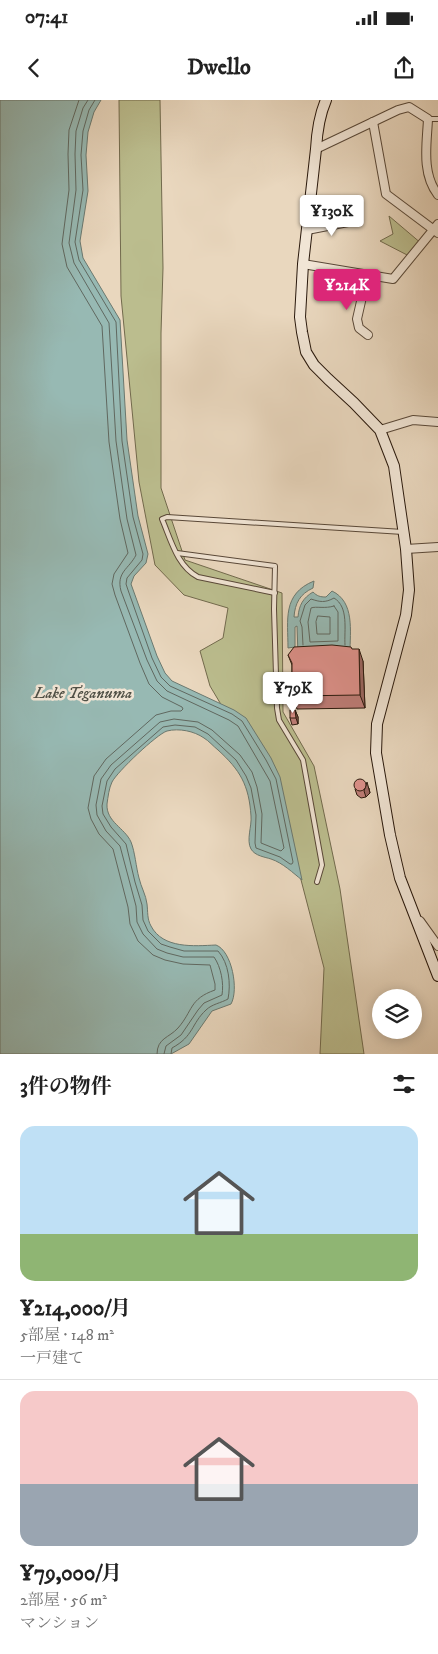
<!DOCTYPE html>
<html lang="ja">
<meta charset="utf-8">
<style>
body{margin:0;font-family:"IM FELL DW Pica","Noto Serif JP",serif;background:#f6f6f6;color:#222;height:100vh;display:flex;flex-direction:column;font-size:19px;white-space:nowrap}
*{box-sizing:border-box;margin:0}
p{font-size:16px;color:#767676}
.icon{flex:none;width:28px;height:28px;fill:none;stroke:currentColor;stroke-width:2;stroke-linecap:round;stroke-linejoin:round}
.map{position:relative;height:954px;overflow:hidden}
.side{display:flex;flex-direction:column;background:#fff;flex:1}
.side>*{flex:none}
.fabs{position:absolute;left:372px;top:889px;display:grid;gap:10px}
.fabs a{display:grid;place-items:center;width:50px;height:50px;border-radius:50%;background:#fff;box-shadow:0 2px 12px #0003;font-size:25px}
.price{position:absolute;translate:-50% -42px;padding:0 11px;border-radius:5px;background:#fff;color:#222;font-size:16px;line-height:32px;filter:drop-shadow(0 1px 2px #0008)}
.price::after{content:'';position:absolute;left:50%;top:30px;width:15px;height:11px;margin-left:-8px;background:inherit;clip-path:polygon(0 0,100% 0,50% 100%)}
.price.on{background:#db2777;color:#fff}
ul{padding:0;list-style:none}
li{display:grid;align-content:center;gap:10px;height:265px;padding:0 20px}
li+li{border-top:1px solid #e0e0e0}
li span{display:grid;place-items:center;height:155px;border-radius:15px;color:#555}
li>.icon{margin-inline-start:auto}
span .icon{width:90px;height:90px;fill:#fffc;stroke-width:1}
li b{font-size:21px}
h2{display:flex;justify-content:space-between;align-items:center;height:60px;padding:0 20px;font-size:21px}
.status{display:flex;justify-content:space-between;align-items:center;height:35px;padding:0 25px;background:#fff;direction:ltr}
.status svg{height:14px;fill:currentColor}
header{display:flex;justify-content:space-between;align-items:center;height:65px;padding:0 20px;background:#fff;font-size:22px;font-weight:800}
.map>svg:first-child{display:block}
.green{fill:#bbbd8e;stroke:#726a4d}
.water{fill:#97b9b3;stroke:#6b7970}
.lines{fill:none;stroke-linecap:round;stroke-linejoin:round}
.shore{stroke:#606860;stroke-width:1}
.lane-casing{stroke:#594838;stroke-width:6}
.street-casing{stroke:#594838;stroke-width:10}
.secondary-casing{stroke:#29180c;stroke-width:12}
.lane{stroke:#f1e5d5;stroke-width:4}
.street{stroke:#f1e5d5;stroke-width:8}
.secondary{stroke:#f1e5d5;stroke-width:10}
.wall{fill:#bf7d78;stroke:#29180c}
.shaded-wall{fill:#9b6661;stroke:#29180c}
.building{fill:#de918b;stroke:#29180c}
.labels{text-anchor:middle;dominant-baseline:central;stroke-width:5;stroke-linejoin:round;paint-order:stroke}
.water-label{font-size:16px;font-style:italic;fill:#505046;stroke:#f1e5d5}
</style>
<div class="status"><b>07:41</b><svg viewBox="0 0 49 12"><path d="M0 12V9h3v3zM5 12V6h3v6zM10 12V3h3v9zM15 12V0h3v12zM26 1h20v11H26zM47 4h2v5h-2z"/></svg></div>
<header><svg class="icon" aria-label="back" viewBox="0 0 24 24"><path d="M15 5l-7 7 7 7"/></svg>Dwello<svg class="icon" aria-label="share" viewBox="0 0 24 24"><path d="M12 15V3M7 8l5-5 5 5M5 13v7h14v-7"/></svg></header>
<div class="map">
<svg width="438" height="954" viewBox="0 0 438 954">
<rect width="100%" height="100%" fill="#e9d7be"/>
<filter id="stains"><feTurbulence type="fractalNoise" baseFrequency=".004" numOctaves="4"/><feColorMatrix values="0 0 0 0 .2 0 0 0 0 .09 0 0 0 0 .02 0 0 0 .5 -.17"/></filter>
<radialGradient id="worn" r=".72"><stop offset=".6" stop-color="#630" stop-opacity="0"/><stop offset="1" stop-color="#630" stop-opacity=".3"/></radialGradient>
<g class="green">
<polygon points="119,0 160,0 163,168 161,233 161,388 185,460 282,493 283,612 314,666 340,789 364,954 320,954 324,868 282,707 210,586 200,551 223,538 228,508 184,495 155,465 139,382 121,196"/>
<polygon points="389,116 422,144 411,157 380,141 393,134"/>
</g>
<g class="water">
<path d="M0,0H101L94,12L88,32L86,55L88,91L80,141L83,158L120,220L127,340L138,416L148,454L146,463L134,476L131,484L157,556L165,573L172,581L234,610L246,618L271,658L280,677L302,780C293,773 283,763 271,759C265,757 255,756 251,749C246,740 252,726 251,716C249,685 240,670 218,650C213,646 209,641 204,638C194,631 179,628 167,631C157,634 117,672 112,682C109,688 108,697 107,704C106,722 125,728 131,742C135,752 136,767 139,778C141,787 146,795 147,804C148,812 147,819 151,826C163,849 194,846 216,845C232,851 239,890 231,904L212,911L189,944L171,954H0Z"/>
<path d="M314,481L313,488C300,494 295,503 294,517H298C299,505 303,498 313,492C317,496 320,497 326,497L332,491C355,502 350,531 350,553L298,555L297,526L295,527V547L288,548C288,520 282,494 314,481Z"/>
</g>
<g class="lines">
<g class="shore">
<path d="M79,0L69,30L68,54L69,90L62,144L67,167L102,226L109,342L120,419L128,453L114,474L112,484L115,495L140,563L149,584L162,597L182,607L183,609L181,611H171L156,615L106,659L94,676L88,708L91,719L99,734L113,749L128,807L130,824L138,841L153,855L165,860L183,864L210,865L215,884V890C189,899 193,911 178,928C169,938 157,938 157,954"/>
<path d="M88,0L83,8L76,31L75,54L76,90L69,143L74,163L109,223L116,341L127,419L136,455C129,469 116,472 121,491L147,560L157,581L167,591L229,620L238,626L270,681L284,748L281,751L261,743L262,714L257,687L252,672L240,655L212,630L198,622L174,619L160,622L111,665L101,679L96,705L97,715L106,731L120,746L136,806L137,822L143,834L157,849L167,853L183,857H214C221,867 224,883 222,895L204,903L198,910L181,935L166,946L164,954"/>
<path d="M95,0L89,10L83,31L81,55L83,90L75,142L79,160L116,222L122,341L133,417L143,454L142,460L127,478L126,484L128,490L152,558L161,577L170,586L232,614L242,621L266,660L276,679L293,762L292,764H290L280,757L256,748L255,743L256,715L251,688L246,676L236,660L208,634L195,627L175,625L163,627L115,669L107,681L102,706L103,714L111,727L126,744L135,782L142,805L143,820L148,831L161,844L170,847L184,851H218C229,863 231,884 228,899C221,903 212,904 206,910C191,924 194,936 172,948L171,954"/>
<path d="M334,506L338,512V541L310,542L308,522L311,508C316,506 325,509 334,506Z"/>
<polygon points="318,516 330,517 330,534 317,534 316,522"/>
<path d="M303,545L302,527L300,521L305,505L311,499C320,502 325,503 334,498C349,507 344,530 345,545"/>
</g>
<defs>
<g id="lane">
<polyline points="428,19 438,19"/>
<polyline points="177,453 275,466 274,509 277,608 279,620 303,660 322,765 317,782"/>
<path d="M275,493L198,477C177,466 171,440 162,419L167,417L403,432"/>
</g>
<g id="street">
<polyline points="373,22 386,94 438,133"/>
<path d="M316,49L398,10L409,7L428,19C427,43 421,73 438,95"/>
<polyline points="307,130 353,121"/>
<polyline points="303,164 393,179 438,124"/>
<polyline points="367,175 357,219 359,228 368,235"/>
<polyline points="380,330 413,320 438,322"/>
<polyline points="406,449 438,447"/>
<polyline points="420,821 438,846"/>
</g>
<path id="secondary" d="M326,0C319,16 317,31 316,49L303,164L300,217L302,232L306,252L314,265L328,279L354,303L380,330L394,366L406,449L409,490L406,515L377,624L376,653L390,735L400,778L438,876"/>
</defs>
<use href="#lane" class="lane-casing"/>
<use href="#street" class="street-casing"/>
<use href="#secondary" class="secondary-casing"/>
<use href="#lane" class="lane"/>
<use href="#street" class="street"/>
<use href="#secondary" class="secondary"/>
</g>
<g class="wall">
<polygon points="352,549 363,561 365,608 297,609 292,596 292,565 288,555"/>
<polygon points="295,610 298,617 298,624 292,625 290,618"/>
<polygon points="369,688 370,693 366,697 361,698 357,695 355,689"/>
</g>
<g class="shaded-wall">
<polygon points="359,549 363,561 365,608 360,595"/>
<polygon points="295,610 298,617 298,624 296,618"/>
<polygon points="367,682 370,693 366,697 364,691"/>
</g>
<g class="building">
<polygon points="332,545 351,547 352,549 359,549 360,595 292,596 292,563 288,555 294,547"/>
<polygon points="290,610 295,610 296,618 290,618"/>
<circle cx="360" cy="685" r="6"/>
</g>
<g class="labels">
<g class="water-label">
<text x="83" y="593">Lake Teganuma</text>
</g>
</g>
<rect width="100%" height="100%" filter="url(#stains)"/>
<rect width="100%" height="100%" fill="url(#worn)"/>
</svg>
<div class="fabs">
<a><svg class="icon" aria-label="layers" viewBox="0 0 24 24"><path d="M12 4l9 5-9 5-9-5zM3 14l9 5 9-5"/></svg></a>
</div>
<b class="price" style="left:332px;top:137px">¥130K</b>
<b class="price on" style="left:347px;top:211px">¥214K</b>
<b class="price" style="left:293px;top:614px">¥79K</b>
</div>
<section class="side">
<h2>3件の物件<svg class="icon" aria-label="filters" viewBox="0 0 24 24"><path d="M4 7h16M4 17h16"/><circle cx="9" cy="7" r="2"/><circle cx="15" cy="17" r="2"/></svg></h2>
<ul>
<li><span style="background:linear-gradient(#bfe0f5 70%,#8fb573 0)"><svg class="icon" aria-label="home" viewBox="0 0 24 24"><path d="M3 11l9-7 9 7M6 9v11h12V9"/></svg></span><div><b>¥214,000/月</b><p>5部屋 · 148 m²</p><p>一戸建て</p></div></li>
<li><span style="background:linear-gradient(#f6c9c9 60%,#9aa5b1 0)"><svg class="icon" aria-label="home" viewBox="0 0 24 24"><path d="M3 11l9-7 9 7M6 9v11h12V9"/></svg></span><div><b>¥79,000/月</b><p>2部屋 · 56 m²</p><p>マンション</p></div></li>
</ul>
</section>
